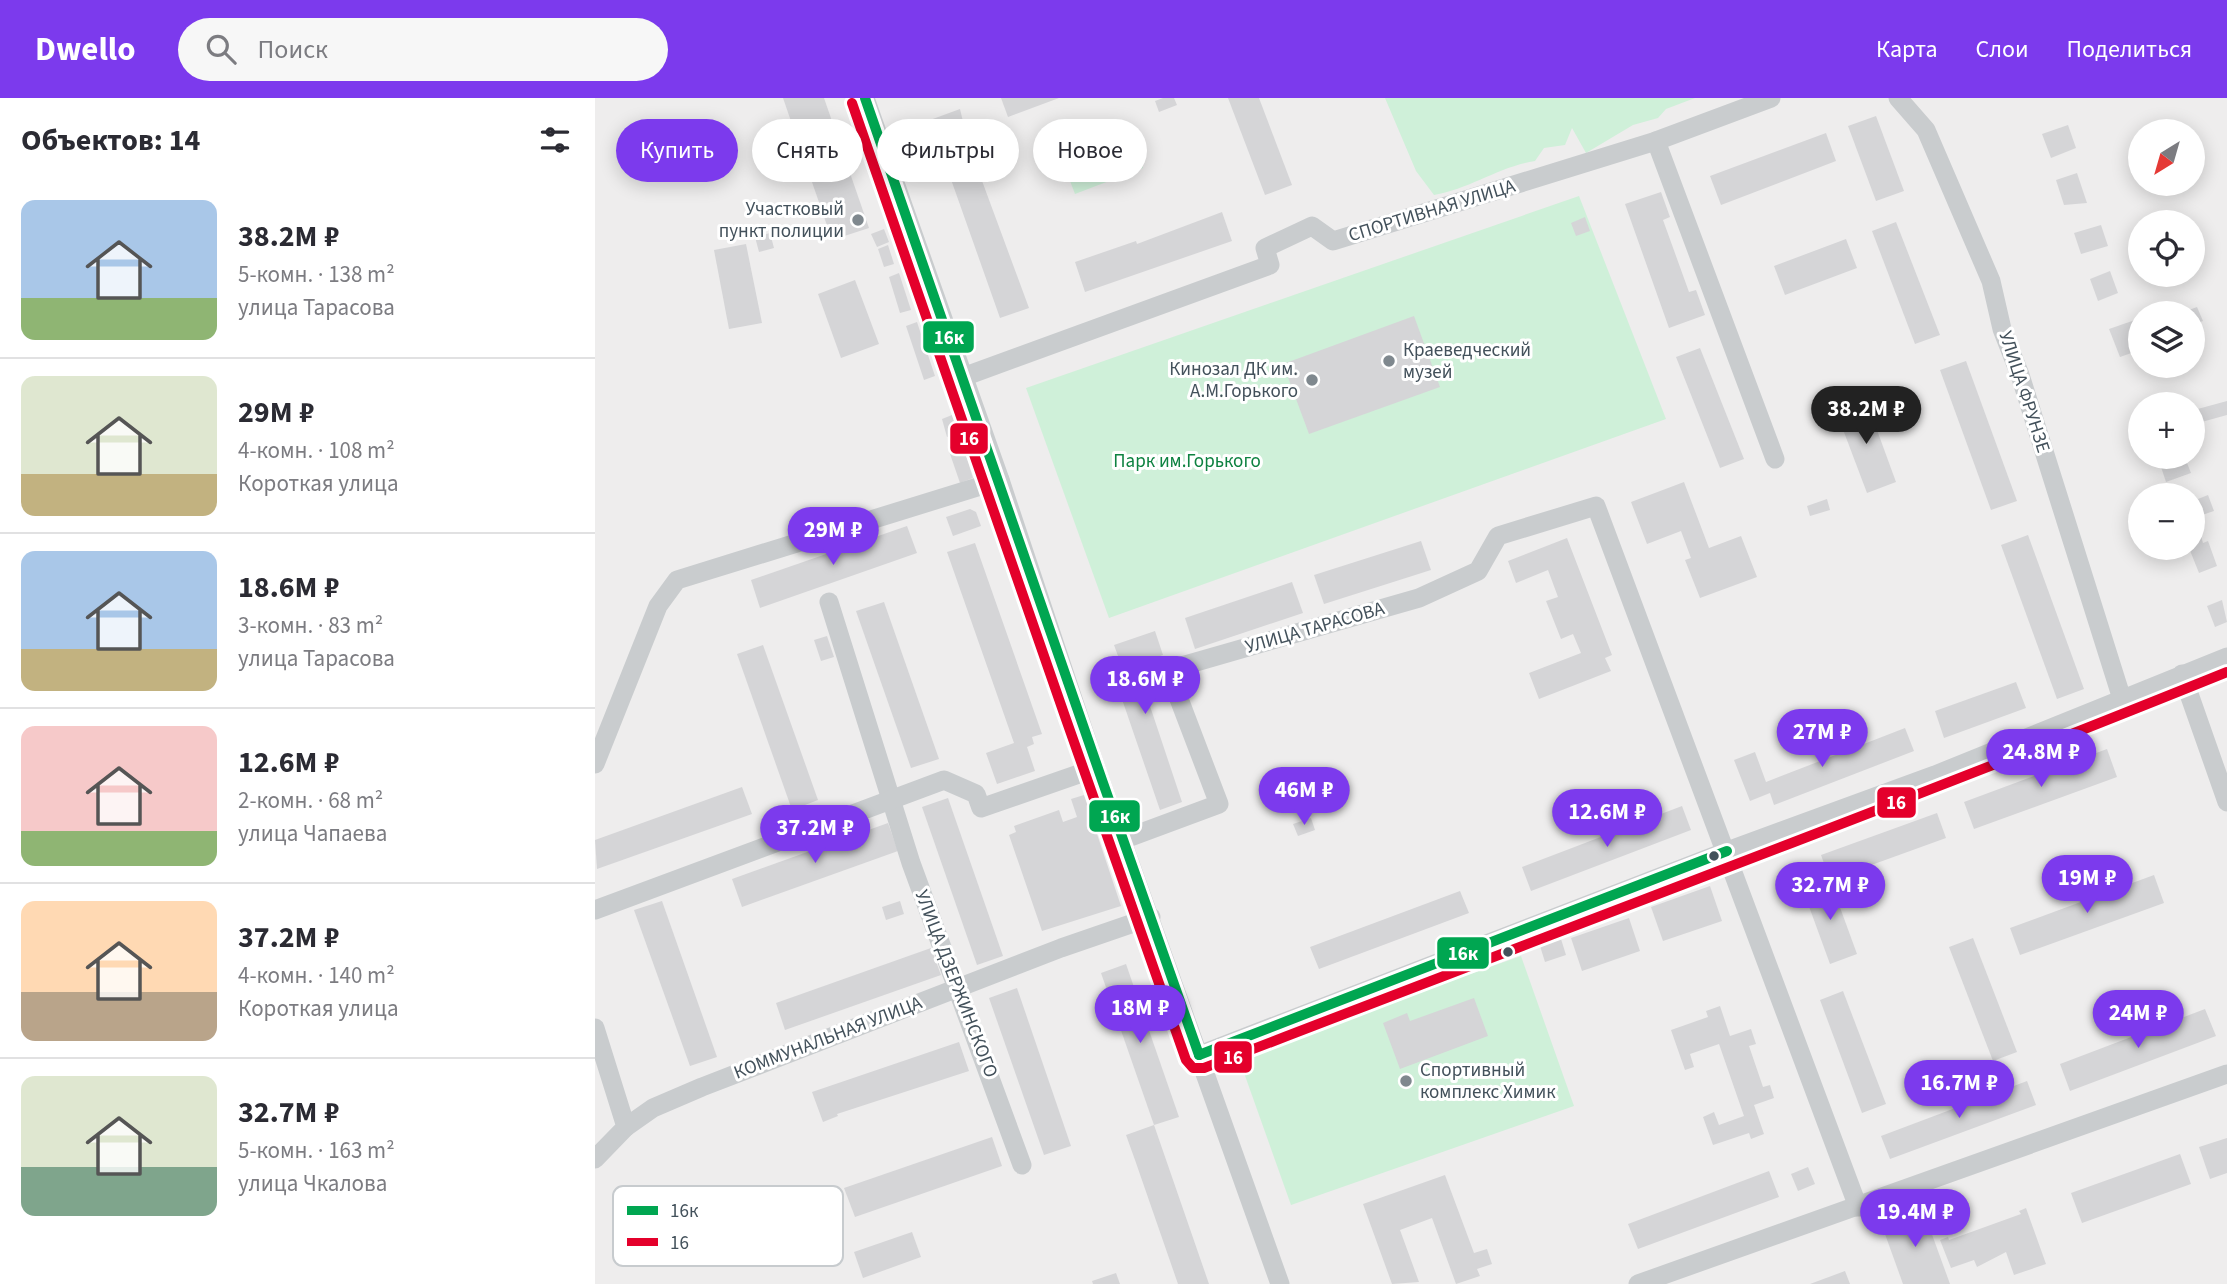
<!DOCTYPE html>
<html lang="ru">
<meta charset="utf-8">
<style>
body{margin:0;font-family:"Source Sans 3",sans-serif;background:#f7f7f7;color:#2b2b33;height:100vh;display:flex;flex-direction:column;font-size:26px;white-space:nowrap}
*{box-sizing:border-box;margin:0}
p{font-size:23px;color:#7c7c81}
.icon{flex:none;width:38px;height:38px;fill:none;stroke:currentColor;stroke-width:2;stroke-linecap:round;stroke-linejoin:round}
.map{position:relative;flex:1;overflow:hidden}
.sheet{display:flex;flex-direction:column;background:#fff;width:595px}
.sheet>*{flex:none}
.banner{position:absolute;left:21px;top:21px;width:665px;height:63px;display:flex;gap:14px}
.needle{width:46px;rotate:217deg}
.fabs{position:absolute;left:1533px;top:21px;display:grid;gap:14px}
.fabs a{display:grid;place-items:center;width:77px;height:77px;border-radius:50%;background:#fff;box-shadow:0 4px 18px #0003;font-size:35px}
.price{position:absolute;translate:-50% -60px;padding:0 16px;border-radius:24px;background:#7c3aed;color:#fff;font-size:23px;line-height:46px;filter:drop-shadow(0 2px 4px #0008)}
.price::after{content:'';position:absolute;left:50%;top:42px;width:21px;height:16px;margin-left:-10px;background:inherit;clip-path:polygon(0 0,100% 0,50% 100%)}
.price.current{background:#222;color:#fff}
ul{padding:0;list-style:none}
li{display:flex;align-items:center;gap:21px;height:175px;padding:0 21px}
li+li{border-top:2px solid #e1e1e2}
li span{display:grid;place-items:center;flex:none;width:196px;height:140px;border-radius:14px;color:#555}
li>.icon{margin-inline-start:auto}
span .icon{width:84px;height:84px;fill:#fffc;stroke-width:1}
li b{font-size:30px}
h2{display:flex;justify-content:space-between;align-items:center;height:84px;padding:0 21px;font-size:30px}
.pill{padding:0 24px;border-radius:32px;background:#fff;box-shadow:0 4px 18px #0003;font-size:24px;line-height:63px}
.pill.current{background:#7c3aed;color:#fff}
header{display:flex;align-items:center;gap:42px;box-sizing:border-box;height:98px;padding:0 35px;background:#7c3aed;color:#fff}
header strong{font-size:33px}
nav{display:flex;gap:38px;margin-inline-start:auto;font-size:24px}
.search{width:490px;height:63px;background:#f7f7f7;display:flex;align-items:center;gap:18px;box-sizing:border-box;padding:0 24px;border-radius:38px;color:#7c7c81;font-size:26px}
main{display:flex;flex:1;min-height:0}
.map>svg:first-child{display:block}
.green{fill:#cff0d9}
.building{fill:#d5d5d7}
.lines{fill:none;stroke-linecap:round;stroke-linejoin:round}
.minor{stroke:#c9ccce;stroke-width:19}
.bus-1-casing{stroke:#fff;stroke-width:16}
.bus-2-casing{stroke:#fff;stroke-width:16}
.bus-1{stroke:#00a651;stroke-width:10}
.bus-2{stroke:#e4002b;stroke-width:10}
.poi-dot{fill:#7f888e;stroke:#fff;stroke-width:2.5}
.bus-dot{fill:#43515b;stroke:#fff;stroke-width:2.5}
.labels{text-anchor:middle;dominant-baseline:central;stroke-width:6;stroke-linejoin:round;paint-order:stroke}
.poi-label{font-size:19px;fill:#43515b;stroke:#fff;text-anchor:end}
.street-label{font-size:19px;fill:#43515b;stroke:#fff}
.park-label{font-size:19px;fill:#0e8241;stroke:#fff}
.key{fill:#fff;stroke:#c7cbce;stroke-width:2}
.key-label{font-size:19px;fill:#43515b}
.line-badge{stroke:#fff;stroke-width:2.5}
.badge-label{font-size:19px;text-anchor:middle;font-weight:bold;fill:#fff}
</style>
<header>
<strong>Dwello</strong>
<div class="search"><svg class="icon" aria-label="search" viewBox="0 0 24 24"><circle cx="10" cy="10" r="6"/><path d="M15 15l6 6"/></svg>Поиск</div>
<nav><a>Карта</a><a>Слои</a><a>Поделиться</a></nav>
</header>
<main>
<section class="sheet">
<h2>Объектов: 14<svg class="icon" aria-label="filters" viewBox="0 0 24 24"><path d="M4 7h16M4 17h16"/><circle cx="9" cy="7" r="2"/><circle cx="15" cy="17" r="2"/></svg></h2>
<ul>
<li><span style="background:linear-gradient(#a9c7e8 70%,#8fb573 0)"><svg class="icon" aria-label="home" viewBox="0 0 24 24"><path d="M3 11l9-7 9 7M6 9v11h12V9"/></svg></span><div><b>38.2M ₽</b><p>5-комн. · 138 m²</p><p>улица Тарасова</p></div></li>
<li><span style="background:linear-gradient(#dfe7d0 70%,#c2b280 0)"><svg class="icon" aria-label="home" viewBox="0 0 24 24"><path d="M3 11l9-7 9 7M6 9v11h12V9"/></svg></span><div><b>29M ₽</b><p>4-комн. · 108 m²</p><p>Короткая улица</p></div></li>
<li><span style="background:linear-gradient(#a9c7e8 70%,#c2b280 0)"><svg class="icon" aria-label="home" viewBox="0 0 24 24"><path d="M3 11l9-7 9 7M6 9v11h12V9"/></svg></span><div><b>18.6M ₽</b><p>3-комн. · 83 m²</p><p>улица Тарасова</p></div></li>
<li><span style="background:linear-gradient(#f6c9c9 75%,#8fb573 0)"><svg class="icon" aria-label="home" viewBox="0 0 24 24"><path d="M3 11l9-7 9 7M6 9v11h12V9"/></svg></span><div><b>12.6M ₽</b><p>2-комн. · 68 m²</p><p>улица Чапаева</p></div></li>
<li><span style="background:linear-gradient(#ffd9b3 65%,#b9a48a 0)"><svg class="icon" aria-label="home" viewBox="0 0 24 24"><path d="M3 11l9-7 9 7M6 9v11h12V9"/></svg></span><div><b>37.2M ₽</b><p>4-комн. · 140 m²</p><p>Короткая улица</p></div></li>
<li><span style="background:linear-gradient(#dfe7d0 65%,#7fa58c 0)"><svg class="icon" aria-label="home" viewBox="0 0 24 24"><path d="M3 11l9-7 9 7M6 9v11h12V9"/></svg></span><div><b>32.7M ₽</b><p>5-комн. · 163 m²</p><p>улица Чкалова</p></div></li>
</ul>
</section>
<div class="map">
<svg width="1632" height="1186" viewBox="0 0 1632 1186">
<rect width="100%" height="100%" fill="#eeeded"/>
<g class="green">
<path d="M790,0H1100L1071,11L1063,20L1038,27L991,55L977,30L970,47L949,50L940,63C903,69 875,91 839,97L821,73Z"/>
<polygon points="531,28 548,70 480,96 464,54"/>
<polygon points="984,98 1071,321 514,520 431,290"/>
<polygon points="926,858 979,1008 696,1107 643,958"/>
</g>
<g class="building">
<polygon points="188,0 229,0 274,130 237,142"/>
<polygon points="406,0 464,0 413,19"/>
<polygon points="568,0 579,0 582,7 564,14 560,3"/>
<polygon points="633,0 664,0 697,87 670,97"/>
<polygon points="365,11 371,36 376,44 386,71 383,72 434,210 405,220 335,22"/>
<polygon points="1281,18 1309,93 1281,103 1253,28"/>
<polygon points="1473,27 1481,50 1456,60 1447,36"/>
<polygon points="1231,35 1241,63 1126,107 1115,78"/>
<polygon points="1482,75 1492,105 1469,107 1461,82"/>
<polygon points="1066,94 1075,119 1068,122 1094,194 1101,192 1110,217 1074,230 1030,106"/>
<polygon points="627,114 637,143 490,194 480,164 541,143 542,146"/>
<polygon points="990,119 995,133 981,138 976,125"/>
<polygon points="1301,124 1345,237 1320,246 1277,133"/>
<polygon points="1506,127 1513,148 1486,156 1479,135"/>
<polygon points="289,131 294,144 282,149 276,136"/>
<polygon points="175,135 179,150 164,154 160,139"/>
<polygon points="1251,141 1262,170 1190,197 1179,168"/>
<polygon points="151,146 167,225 134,231 119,152"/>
<polygon points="293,147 299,166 289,169 283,151"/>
<polygon points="1515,173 1523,195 1503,203 1495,181"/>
<polygon points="304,175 316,212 305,215 294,179"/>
<polygon points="260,182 284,246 246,260 223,196"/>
<polygon points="1602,209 1608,223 1598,227 1598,215 1586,215"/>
<polygon points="819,218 845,289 714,336 688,266"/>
<polygon points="1540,222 1545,238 1545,252 1525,259 1514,231"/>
<polygon points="322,224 340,278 329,282 311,228"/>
<polygon points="1105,250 1149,361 1125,370 1081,259"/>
<polygon points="1371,263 1422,403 1396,412 1345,272"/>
<polygon points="1271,302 1301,384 1272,395 1241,313"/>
<polygon points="1632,303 1632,317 1603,325 1599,312"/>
<polygon points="357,317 363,335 352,339 347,321"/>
<polygon points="368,348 378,380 365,385 354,353"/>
<polygon points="1590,360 1596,375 1571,384 1566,369"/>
<polygon points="1089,384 1114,450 1146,438 1162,479 1105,500 1090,462 1096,460 1086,433 1052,446 1036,404"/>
<polygon points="1613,397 1619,413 1601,419 1598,403"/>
<polygon points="1232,401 1235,412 1215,418 1212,408"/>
<polygon points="375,411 381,414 386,428 358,438 351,419"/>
<polygon points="312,428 322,455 165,510 156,482"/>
<polygon points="1433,437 1489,591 1462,601 1406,447"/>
<polygon points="1606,438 1608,445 1613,443 1622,468 1604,475 1594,450 1598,450 1598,440"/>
<polygon points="972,440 1017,557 1010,560 1016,573 944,601 934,575 986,555 978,536 966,541 951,503 963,499 953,472 921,485 913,463"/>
<polygon points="826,443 836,472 729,506 719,477"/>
<polygon points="380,445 447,636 437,639 439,646 432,649 440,673 402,686 391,655 419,645 352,454"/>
<polygon points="697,484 708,515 600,551 590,520"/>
<polygon points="1627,502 1632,524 1620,529 1612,508"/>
<polygon points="289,504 344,661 316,670 261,513"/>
<polygon points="560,533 568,557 541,566 587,704 565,712 517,572 527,569 519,547"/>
<polygon points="232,538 239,559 226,563 219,542"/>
<polygon points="168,547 223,702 197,712 142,556"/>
<polygon points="1421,584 1431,610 1349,640 1340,613"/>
<polygon points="1310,630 1319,653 1179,707 1175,695 1155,703 1139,662 1160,654 1171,684"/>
<polygon points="1512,651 1522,679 1379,731 1369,704"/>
<polygon points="147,689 157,716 2,771 0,742"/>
<polygon points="489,697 526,808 447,833 414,737 421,734 419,728 464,712 468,724 482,719 476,701"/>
<polygon points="353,700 408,858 382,867 327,709"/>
<polygon points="1087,708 1096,732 936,793 927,769"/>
<polygon points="1342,715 1351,740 1235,782 1226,757"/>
<polygon points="716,720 720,732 703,738 698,726"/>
<polygon points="293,725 303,753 147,809 137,781"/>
<polygon points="1559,777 1569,805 1425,857 1415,830"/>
<polygon points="1235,782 1262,856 1235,866 1208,792"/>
<polygon points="1115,788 1127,823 1068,843 1056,809"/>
<polygon points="865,793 874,815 724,871 715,849"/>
<polygon points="67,803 122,959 95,968 39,812"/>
<polygon points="305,803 309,816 291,822 287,809"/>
<polygon points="1034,820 1045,853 987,873 976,840"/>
<polygon points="1378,840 1422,954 1398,963 1354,849"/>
<polygon points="966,841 971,857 950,864 945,848"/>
<polygon points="336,850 346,877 190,932 181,905"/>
<polygon points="531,866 584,1019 559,1027 506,875"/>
<polygon points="422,890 476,1048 449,1057 394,900"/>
<polygon points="1248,893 1291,1006 1267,1015 1225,902"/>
<polygon points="879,900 893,938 805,971 788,925 812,915 815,923"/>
<polygon points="1125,908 1135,938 1156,931 1161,946 1154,948 1168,989 1175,987 1179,1000 1159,1007 1169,1036 1156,1041 1154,1035 1118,1047 1108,1019 1119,1014 1124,1027 1149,1018 1124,946 1095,956 1099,969 1090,972 1076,932 1113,919 1111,913"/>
<polygon points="1610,911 1621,938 1475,993 1465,966"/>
<polygon points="364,944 374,973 242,1016 243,1018 228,1024 217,994"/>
<polygon points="1432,983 1441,1007 1295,1061 1286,1038"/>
<polygon points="559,1027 614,1186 583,1186 540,1062 531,1037"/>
<polygon points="397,1039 407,1068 260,1119 249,1090"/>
<polygon points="1632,1040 1632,1075 1615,1081 1604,1049"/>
<polygon points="1585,1056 1596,1086 1487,1125 1476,1095"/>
<polygon points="1213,1069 1220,1086 1203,1093 1196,1076"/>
<polygon points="1174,1073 1184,1099 1043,1151 1033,1126"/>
<polygon points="850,1077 879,1155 892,1151 897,1166 882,1171 885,1178 861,1186 837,1120 805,1132 824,1184 797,1186 768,1106"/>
<polygon points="1327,1109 1355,1186 1308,1186 1286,1125"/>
<polygon points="1431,1110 1451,1166 1419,1177 1411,1154 1382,1169 1379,1162 1356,1170 1345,1142 1353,1139 1354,1142 1426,1116 1424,1113"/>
<polygon points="317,1134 326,1159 268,1180 259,1154"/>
<polygon points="1250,1173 1255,1186 1215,1186"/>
<polygon points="521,1175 525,1186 498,1186 497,1183"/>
</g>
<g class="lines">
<g class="minor">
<polyline points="270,0 405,382 501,670 685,1186"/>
<polyline points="1303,0 1331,32 1396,183 1407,231 1425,277 1527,601"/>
<polyline points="1061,43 1180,361"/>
<polyline points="368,279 675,167 670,150 717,128 738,143 1061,43 1176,0"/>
<polyline points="234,504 316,765 427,1067"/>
<polyline points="1587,576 1632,704"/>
<polyline points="0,666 63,508 82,482 405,382"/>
<polyline points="527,742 624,706 573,572 824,500 883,473 903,438 1001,408 1263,1109"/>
<polyline points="0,812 349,682 381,696 386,710 501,670"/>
<polyline points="0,930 31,1029 0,1061"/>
<polyline points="604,957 1132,753 1340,677 1632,559"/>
<polyline points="31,1029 58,1010 107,989 466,850 556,819"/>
<polyline points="1043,1186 1632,976"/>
</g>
<defs>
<g id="bus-1">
<path d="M270,0C383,319 490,639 604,957"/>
<polyline points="604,957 1132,753"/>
</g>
<path id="bus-2" d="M257,5C369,323 477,644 591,962L598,970H609C950,838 1293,711 1632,574"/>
</defs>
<use href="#bus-1" class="bus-1-casing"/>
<use href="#bus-2" class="bus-2-casing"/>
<use href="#bus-1" class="bus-1"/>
<use href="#bus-2" class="bus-2"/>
</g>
<g class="poi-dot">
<circle cx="263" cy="122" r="7"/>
<circle cx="794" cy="263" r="7"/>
<circle cx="717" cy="282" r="7"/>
<circle cx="811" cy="983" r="7"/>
</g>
<g class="bus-dot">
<circle cx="1119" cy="758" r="6"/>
<circle cx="913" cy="854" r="6"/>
</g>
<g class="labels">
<g class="poi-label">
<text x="249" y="111">Участковый<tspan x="249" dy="22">пункт полиции</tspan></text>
<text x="808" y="252" text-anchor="start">Краеведческий<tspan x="808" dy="22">музей</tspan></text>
<text x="703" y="271">Кинозал ДК им.<tspan x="703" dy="22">А.М.Горького</tspan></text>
<text x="825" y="972" text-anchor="start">Спортивный<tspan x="825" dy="22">комплекс Химик</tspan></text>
</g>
<g class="street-label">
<text transform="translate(837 113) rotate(-17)">СПОРТИВНАЯ УЛИЦА</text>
<text transform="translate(1429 294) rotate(72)">УЛИЦА ФРУНЗЕ</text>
<text transform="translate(720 530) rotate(-16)">УЛИЦА ТАРАСОВА</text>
<text transform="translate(361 886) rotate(69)">УЛИЦА ДЗЕРЖИНСКОГО</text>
<text transform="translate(233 940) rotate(-21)">КОММУНАЛЬНАЯ УЛИЦА</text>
</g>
<g class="park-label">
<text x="592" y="363">Парк им.Горького</text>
</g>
</g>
<rect x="18" y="1088" width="230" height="80" rx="10" class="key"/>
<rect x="32" y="1108" width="31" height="9" fill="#00a651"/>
<rect x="32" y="1140" width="31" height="8" fill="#e4002b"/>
<g class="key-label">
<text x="75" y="1119">16к</text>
<text x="75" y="1151">16</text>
</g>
<g class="line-badge">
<rect x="327" y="222" width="53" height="34" rx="7" fill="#00a651"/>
<rect x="354" y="324" width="40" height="33" rx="7" fill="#e4002b"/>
<rect x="1281" y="688" width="41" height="33" rx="7" fill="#e4002b"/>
<rect x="493" y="701" width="53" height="34" rx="7" fill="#00a651"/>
<rect x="841" y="838" width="54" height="34" rx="7" fill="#00a651"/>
<rect x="618" y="942" width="40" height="34" rx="7" fill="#e4002b"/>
</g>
<g class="badge-label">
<text x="354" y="246">16к</text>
<text x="374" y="347">16</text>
<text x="1301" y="711">16</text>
<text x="520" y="725">16к</text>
<text x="868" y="862">16к</text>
<text x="638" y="966">16</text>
</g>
</svg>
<div class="fabs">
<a><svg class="needle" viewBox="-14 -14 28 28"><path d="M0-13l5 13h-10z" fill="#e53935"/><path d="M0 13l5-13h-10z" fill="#7c7c81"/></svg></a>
<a><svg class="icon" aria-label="locate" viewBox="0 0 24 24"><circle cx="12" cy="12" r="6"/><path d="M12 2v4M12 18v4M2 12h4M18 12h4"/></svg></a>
<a><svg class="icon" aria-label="layers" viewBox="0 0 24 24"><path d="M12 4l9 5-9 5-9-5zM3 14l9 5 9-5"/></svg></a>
<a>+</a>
<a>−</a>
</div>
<b class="price current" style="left:1271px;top:348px">38.2M ₽</b>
<b class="price" style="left:238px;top:469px">29M ₽</b>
<b class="price" style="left:550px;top:618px">18.6M ₽</b>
<b class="price" style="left:1227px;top:671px">27M ₽</b>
<b class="price" style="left:1446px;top:691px">24.8M ₽</b>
<b class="price" style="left:709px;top:729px">46M ₽</b>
<b class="price" style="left:1012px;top:751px">12.6M ₽</b>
<b class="price" style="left:220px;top:767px">37.2M ₽</b>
<b class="price" style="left:1492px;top:817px">19M ₽</b>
<b class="price" style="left:1235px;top:824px">32.7M ₽</b>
<b class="price" style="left:545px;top:947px">18M ₽</b>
<b class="price" style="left:1543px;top:952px">24M ₽</b>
<b class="price" style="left:1364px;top:1022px">16.7M ₽</b>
<b class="price" style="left:1320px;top:1151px">19.4M ₽</b>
<div class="banner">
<a class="pill current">Купить</a>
<a class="pill">Снять</a>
<a class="pill">Фильтры</a>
<a class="pill">Новое</a>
</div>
</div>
</main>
